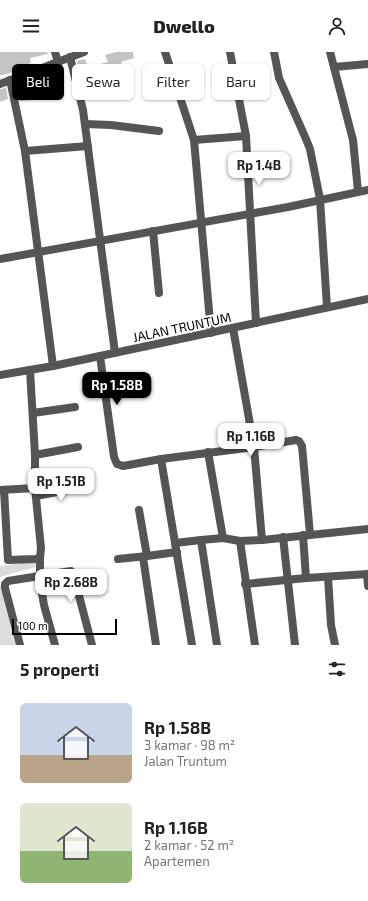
<!DOCTYPE html>
<html lang="id">
<meta charset="utf-8">
<style>
body{margin:0;font-family:"Exo 2",sans-serif;background:#f2f2f2;color:#222;height:100vh;display:flex;flex-direction:column;font-size:15px;white-space:nowrap}
*{box-sizing:border-box;margin:0}
p{font-size:13px;color:#767676}
.icon{flex:none;width:22px;height:22px;fill:none;stroke:currentColor;stroke-width:2;stroke-linecap:round;stroke-linejoin:round}
.map{position:relative;height:593px;overflow:hidden}
.side{display:flex;flex-direction:column;background:#fff;flex:1}
.side>*{flex:none}
.guide{position:absolute;left:12px;top:12px;width:344px;height:36px;display:flex;gap:8px}
.scale{position:absolute;left:12px;bottom:10px;width:105px;box-sizing:border-box;padding-left:4px;border:2px solid #000;border-top:0;font-size:11px;line-height:14px;white-space:nowrap;color:#000;-webkit-text-stroke:3px #fff;paint-order:stroke}
.price{position:absolute;translate:-50% -34px;padding:0 9px;border-radius:8px;background:#fff;color:#222;font-size:13px;line-height:26px;filter:drop-shadow(0 1px 2px #0008)}
.price::after{content:'';position:absolute;left:50%;top:24px;width:12px;height:9px;margin-left:-6px;background:inherit;clip-path:polygon(0 0,100% 0,50% 100%)}
.price.selected{background:#000;color:#fff}
ul{padding:0;list-style:none}
li{display:flex;align-items:center;gap:12px;height:100px;padding:0 20px}
li span{display:grid;place-items:center;flex:none;width:112px;height:80px;border-radius:6px;color:#555}
li>.icon{margin-inline-start:auto}
span .icon{width:48px;height:48px;fill:#fffc;stroke-width:1}
li b{font-size:17px}
h2{display:flex;justify-content:space-between;align-items:center;height:48px;padding:0 20px;font-size:17px}
.chip{padding:0 14px;border-radius:6px;background:#fff;box-shadow:0 1px 3px #0004;font-size:14px;line-height:36px}
.chip.selected{background:#000;color:#fff}
header{display:flex;justify-content:space-between;align-items:center;height:52px;padding:0 20px;background:#fff;font-size:18px;font-weight:800}
.map>svg:first-child{display:block}
.green{fill:#dcdcdc}
.building{fill:#c4c4c4}
.lines{fill:none;stroke-linecap:round;stroke-linejoin:round}
.minor{stroke:#555;stroke-width:8}
.tertiary{stroke:#555;stroke-width:8}
.labels{text-anchor:middle;dominant-baseline:central;stroke-width:4;stroke-linejoin:round;paint-order:stroke}
.street-label{font-size:13px;fill:#000;stroke:#fff}
</style>
<header><svg class="icon" aria-label="menu" viewBox="0 0 24 24"><path d="M4 6h16M4 12h16M4 18h16"/></svg>Dwello<svg class="icon" aria-label="person" viewBox="0 0 24 24"><circle cx="12" cy="8" r="4"/><path d="M4 21q1-7 8-7t8 7"/></svg></header>
<div class="map">
<svg width="368" height="593" viewBox="0 0 368 593">
<rect width="100%" height="100%" fill="#fff"/>
<g class="green">
<polygon points="36,509 36,515 0,525 0,514"/>
<polygon points="0,532 15,593 0,593"/>
</g>
<g class="building">
<polygon points="0,0 47,0 48,2 30,6 31,11 19,15 20,18 3,23 0,23"/>
<polygon points="116,0 133,0 134,6 121,10 122,13 106,17 109,27 94,31 94,33 83,37 77,9 85,7 88,15 108,10 105,3"/>
<polygon points="31,26 36,26 38,45 32,46 32,48 20,49 16,32"/>
<polygon points="6,36 8,47 0,50 0,37"/>
</g>
<g class="lines">
<g class="minor">
<polyline points="55,0 58,10"/>
<polyline points="165,0 194,88 211,281"/>
<polyline points="230,0 246,84 256,271"/>
<polyline points="274,0 279,26 306,87 310,97 320,147 327,255"/>
<polyline points="330,0 353,88 358,139"/>
<polyline points="70,5 83,58 115,301"/>
<polyline points="334,15 368,12"/>
<polyline points="10,28 25,99 53,314"/>
<polyline points="85,72 111,73 159,79"/>
<polyline points="194,88 246,84"/>
<polyline points="25,99 88,94"/>
<polyline points="153,179 159,241"/>
<polyline points="0,207 288,155 368,138"/>
<polyline points="233,276 254,395 262,488"/>
<polyline points="100,304 114,405 117,412 123,414 161,407 254,395 296,388 299,389 302,394 310,482"/>
<polyline points="33,361 75,355"/>
<polyline points="208,400 223,486"/>
<polyline points="35,403 78,395"/>
<polyline points="161,407 192,593"/>
<polyline points="0,438 35,436"/>
<polyline points="4,438 8,508 36,507 40,506 41,496 35,436 35,403 30,318"/>
<polyline points="36,444 83,435"/>
<polyline points="139,458 147,504"/>
<polyline points="303,483 306,526"/>
<polyline points="283,485 295,593"/>
<polyline points="201,488 217,593"/>
<polyline points="240,489 255,593"/>
<polyline points="175,491 201,488 223,486 240,489 262,488 368,477"/>
<polyline points="143,505 156,593"/>
<polyline points="40,506 40,530 44,553 55,593"/>
<polyline points="118,507 147,504 177,500"/>
<polyline points="367,522 368,534"/>
<polyline points="328,525 331,573 335,593"/>
<polyline points="245,532 306,526 368,522"/>
<polyline points="20,593 5,536 5,532 8,529 71,519 73,521 92,593"/>
</g>
<g class="tertiary">
<polyline points="0,32 84,0"/>
<polyline points="0,323 53,314 368,247"/>
</g>
</g>
<g class="labels">
<g class="street-label">
<text transform="translate(182 275) rotate(-12)">JALAN TRUNTUM</text>
</g>
</g>
</svg>
<div class="scale">100 m</div>
<b class="price" style="left:259px;top:134px">Rp 1.4B</b>
<b class="price selected" style="left:117px;top:354px">Rp 1.58B</b>
<b class="price" style="left:251px;top:405px">Rp 1.16B</b>
<b class="price" style="left:61px;top:450px">Rp 1.51B</b>
<b class="price" style="left:71px;top:551px">Rp 2.68B</b>
<div class="guide">
<a class="chip selected">Beli</a>
<a class="chip">Sewa</a>
<a class="chip">Filter</a>
<a class="chip">Baru</a>
</div>
</div>
<section class="side">
<h2>5 properti<svg class="icon" aria-label="filters" viewBox="0 0 24 24"><path d="M4 7h16M4 17h16"/><circle cx="9" cy="7" r="2"/><circle cx="15" cy="17" r="2"/></svg></h2>
<ul>
<li><span style="background:linear-gradient(#c9d6e8 65%,#b9a48a 0)"><svg class="icon" aria-label="home" viewBox="0 0 24 24"><path d="M3 11l9-7 9 7M6 9v11h12V9"/></svg></span><div><b>Rp 1.58B</b><p>3 kamar · 98 m²</p><p>Jalan Truntum</p></div></li>
<li><span style="background:linear-gradient(#dfe7d0 60%,#8fb573 0)"><svg class="icon" aria-label="home" viewBox="0 0 24 24"><path d="M3 11l9-7 9 7M6 9v11h12V9"/></svg></span><div><b>Rp 1.16B</b><p>2 kamar · 52 m²</p><p>Apartemen</p></div></li>
</ul>
</section>
